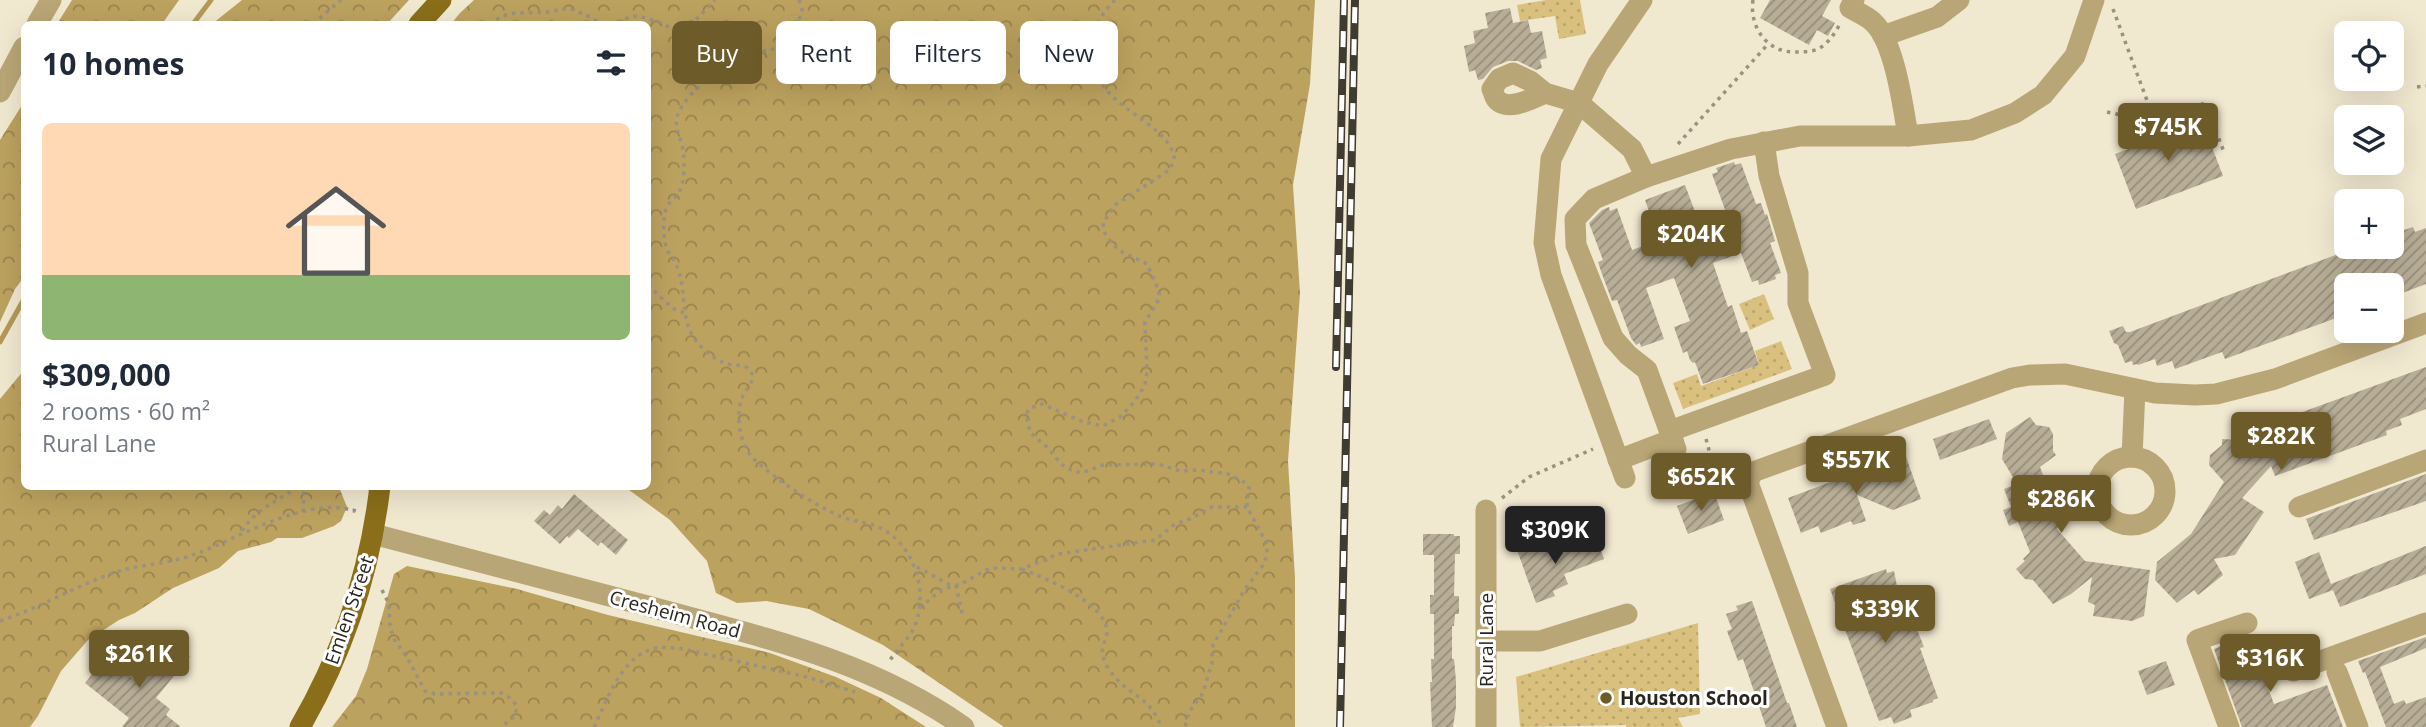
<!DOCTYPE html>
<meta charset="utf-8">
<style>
body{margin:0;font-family:"Open Sans",sans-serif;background:#f6f6f7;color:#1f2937;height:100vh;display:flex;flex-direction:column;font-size:26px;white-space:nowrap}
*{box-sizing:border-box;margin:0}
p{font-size:23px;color:#747a83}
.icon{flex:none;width:38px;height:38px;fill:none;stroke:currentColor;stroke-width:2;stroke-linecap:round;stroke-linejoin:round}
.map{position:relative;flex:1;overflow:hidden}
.details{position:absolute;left:21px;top:21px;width:630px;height:469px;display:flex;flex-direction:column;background:#fff;border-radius:10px;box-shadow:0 7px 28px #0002}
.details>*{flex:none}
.hud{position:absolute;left:672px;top:21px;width:665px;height:63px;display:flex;gap:14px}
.tools{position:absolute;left:2334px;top:21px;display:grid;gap:14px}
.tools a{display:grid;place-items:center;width:70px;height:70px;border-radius:10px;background:#fff;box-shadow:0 7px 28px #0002;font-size:35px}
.price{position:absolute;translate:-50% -60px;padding:0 16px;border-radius:7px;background:#6d5b29;color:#fff;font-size:23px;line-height:46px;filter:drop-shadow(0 2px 4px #0008)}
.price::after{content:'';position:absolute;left:50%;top:42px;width:21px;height:16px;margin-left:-10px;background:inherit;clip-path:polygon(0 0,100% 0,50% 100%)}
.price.active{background:#222;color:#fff}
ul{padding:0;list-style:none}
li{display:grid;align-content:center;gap:14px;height:371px;padding:0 21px}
li span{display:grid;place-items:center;height:217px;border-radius:10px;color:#555}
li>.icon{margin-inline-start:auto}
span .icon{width:126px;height:126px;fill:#fffc;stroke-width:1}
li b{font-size:30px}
h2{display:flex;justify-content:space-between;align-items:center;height:84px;padding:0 21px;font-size:30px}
.pill{padding:0 24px;border-radius:10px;background:#fff;box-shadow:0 7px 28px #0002;font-size:24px;line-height:63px}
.pill.active{background:#6d5b29;color:#fff}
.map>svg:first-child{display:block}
.green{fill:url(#green-dots)}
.forest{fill:url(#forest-crowns)}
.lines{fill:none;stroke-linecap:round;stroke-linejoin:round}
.stream{stroke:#b49a57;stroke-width:5}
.building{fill:url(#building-hatch)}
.path{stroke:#999280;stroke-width:3.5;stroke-dasharray:3.5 5;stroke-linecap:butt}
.minor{stroke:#b9a676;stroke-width:21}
.major{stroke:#8a6e1a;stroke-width:21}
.rail-casing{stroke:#3f3b30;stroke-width:8}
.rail{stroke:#fff;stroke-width:5;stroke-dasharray:16;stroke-linecap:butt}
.poi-dot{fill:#6d5b29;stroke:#fff;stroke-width:2.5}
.labels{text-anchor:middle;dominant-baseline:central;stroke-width:6;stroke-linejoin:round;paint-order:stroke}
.street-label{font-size:19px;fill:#29251c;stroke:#fff}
.poi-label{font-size:19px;font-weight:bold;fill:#29251c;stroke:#fff;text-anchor:start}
</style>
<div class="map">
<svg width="2426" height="727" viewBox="0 0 2426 727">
<defs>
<pattern id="green-dots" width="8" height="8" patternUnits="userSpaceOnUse" patternTransform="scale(1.75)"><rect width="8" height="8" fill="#d9c07e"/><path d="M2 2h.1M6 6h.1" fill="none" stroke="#baa56c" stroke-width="1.8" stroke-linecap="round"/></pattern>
<pattern id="forest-crowns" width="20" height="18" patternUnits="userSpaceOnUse" patternTransform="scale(1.75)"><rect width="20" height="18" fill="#bca25f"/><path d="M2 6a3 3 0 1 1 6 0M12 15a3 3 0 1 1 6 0" fill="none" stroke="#99844e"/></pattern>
<pattern id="building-hatch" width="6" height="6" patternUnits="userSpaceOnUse" patternTransform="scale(1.75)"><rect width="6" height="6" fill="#b8ae97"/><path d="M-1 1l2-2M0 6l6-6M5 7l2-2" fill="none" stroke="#968d7a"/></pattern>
</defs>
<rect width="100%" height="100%" fill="#f1e8d0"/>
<g class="green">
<polygon points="1546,0 1580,0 1586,34 1559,39 1555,16 1520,21 1517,5"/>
<polygon points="1764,294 1774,319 1750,330 1739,304"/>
<polygon points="1781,341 1792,369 1683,409 1673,383 1697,374 1701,386 1759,365 1755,351"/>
<polygon points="1698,623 1700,714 1678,718 1683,727 1626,727 1626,725 1520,727 1516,677"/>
</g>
<g class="forest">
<polygon points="72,0 179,0 162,24 57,24"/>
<polygon points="242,0 409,0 387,24 212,24"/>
<polygon points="474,0 1315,0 1310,84 1293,185 1300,293 1288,461 1295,578 1295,727 1004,727 883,645 809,609 766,601 737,603 716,593 707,561 670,520 625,487 648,486 648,24 451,24 460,13"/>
<polygon points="24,102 24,277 15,289 0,322 0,140"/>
<polygon points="24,370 24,486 339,487 347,507 341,521 334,526 302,538 277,538 271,542 238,551 219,568 173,588 135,613 119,620 88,640 61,671 38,716 30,727 0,727 0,399"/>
<polygon points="407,566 517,589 608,615 770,653 836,677 881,698 926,727 332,727 356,696 367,669 394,574"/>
</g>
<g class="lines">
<g class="stream">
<polyline points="193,24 211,0"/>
<polyline points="0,342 24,299"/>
</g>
</g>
<g class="building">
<polygon points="1770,0 1831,0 1822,16 1835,23 1828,36 1817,30 1809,45 1760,18"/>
<polygon points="1510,8 1513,23 1528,20 1531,33 1542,31 1547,58 1540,60 1542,68 1536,70 1518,61 1508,61 1493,67 1483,79 1478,80 1475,70 1469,72 1464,46 1475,43 1473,31 1488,28 1485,13"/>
<polygon points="2169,121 2173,132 2202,121 2223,176 2136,209 2115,154 2146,142 2141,131"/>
<polygon points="1734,162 1735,165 1741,163 1756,204 1761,203 1765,215 1767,214 1775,241 1770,243 1781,273 1775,275 1776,279 1759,285 1758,280 1752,282 1741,253 1713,263 1728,307 1732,305 1741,333 1747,331 1759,365 1703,384 1695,362 1693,363 1690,360 1687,351 1683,353 1674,327 1690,321 1674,278 1646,288 1664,339 1641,347 1640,343 1636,345 1631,338 1617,300 1612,301 1602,274 1598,262 1603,260 1589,223 1602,210 1609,207 1610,211 1617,208 1632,250 1659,240 1645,200 1685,185 1700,225 1727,215 1712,174 1718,172 1716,168"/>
<polygon points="2413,227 2415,232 2426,228 2426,284 2392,297 2392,285 2347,285 2347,314 2225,359 2222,352 2175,369 2172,361 2157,366 2155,359 2138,365 2137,364 2133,365 2132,361 2125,363 2118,345 2114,343 2109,331 2123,326 2126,332 2130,332 2357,247 2392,247 2392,234"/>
<polygon points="2426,367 2426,409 2400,419 2402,425 2386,431 2387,435 2275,476 2271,466 2242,498 2264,512 2235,555 2214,559 2223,575 2198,595 2194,590 2177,603 2155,580 2157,562 2191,534 2224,482 2209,465 2210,455 2222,445 2222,439 2239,440 2246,447 2248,445 2251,447 2265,427 2283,421 2293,424 2297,414"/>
<polygon points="2030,417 2036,425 2049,427 2053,434 2053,451 2056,455 2040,467 2061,521 2057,529 2085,561 2150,570 2144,616 2132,621 2093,616 2095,605 2088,602 2092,577 2071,594 2053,604 2033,580 2025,579 2016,569 2025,561 2023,559 2030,552 2018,522 2009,526 2003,510 2011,507 2004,489 2017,484 2002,459 2006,433"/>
<polygon points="1989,419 1997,439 1940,460 1933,439"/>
<polygon points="1905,454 1921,499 1893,510 1857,495 1866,521 1853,525 1851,521 1821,533 1818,526 1801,533 1788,498"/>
<polygon points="2426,474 2426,501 2314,540 2306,519"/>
<polygon points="1714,492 1724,520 1688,534 1677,506"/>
<polygon points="574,494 628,540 616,555 601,542 598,546 578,529 569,538 567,536 560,544 534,521 544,510 550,515 558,505 562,509"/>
<polygon points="1423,534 1454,534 1454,536 1460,536 1460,554 1455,554 1454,596 1459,596 1459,614 1455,614 1454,626 1452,626 1452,659 1454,659 1456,681 1456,707 1453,727 1432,727 1430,682 1432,682 1431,659 1434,659 1434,614 1430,614 1430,595 1434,595 1434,555 1423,555"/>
<polygon points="1597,539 1604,559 1564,574 1568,584 1553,591 1555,596 1536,603 1517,550 1535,543 1538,549 1553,544 1557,555"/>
<polygon points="2426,546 2426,574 2340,607 2333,590 2309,599 2295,562 2319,552 2331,584"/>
<polygon points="1886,569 1887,573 1894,571 1897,586 1909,618 1912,617 1924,647 1920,648 1938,698 1933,700 1933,702 1910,710 1912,717 1894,724 1891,717 1879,721 1830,589"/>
<polygon points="1752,601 1787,703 1789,703 1797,727 1766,727 1743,659 1738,661 1727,631 1732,629 1726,614 1738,610 1736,606"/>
<polygon points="2249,636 2274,704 2327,685 2343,727 2242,727 2214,649"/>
<polygon points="2426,637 2426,648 2380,667 2394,704 2404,700 2406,704 2426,697 2426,727 2386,727 2365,672 2363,673 2358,661"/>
<polygon points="173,643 190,656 156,698 170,709 166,715 181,727 122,727 129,718 85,683 106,657 140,684"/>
<polygon points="2166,661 2175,685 2147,695 2138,671"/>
</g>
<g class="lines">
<g class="path">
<path d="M799,0C800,3 802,7 802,10C803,16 785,42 780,46C773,50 763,51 755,54C733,63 704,78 689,97C664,126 684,132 684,161C684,170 684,184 679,192C676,198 668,202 666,209C663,217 663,237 666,246C667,253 673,257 676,264C686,285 681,310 690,331C696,344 711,358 725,363C733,367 748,362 752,374C755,382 744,391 742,398C735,417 740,448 756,461C780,482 807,500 835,514C848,521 863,521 876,526C912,541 927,585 917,620C912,638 896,648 888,664"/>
<path d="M1115,0C1101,14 1093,28 1092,48C1088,106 1164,117 1174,156C1175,162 1171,166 1168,171L1115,205L1103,223L1105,233L1111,242L1120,251L1147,264L1159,291V299L1145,322L1147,371L1145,385L1135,401L1120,417L1103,426L1081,421L1042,404L1030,408L1026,414L1030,432L1049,449L1061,464L1071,470L1082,473L1103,465L1158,464L1180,471L1199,470L1228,474L1246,483L1249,488L1247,507L1267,544V554L1264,564L1245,589L1213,645L1212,663L1203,693L1189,712L1185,727"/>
<path d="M1753,0C1749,27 1767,53 1796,52C1803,52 1811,52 1818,49C1828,44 1835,33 1840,24"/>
<polyline points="2113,9 2155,122"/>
<polyline points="313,24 341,0"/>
<polyline points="489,24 502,16 514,13 548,12 569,8 593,18 600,24"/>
<polyline points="609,24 634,16 647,18 674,29 691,25 715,0"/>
<polyline points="2417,87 2426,86"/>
<polyline points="2107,112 2131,117 2143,127 2205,103 2224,152"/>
<polyline points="1678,144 1769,43"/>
<polyline points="648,285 672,308 684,313"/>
<polyline points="1706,439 1712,461 1730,462"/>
<polyline points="1502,498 1529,477 1593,449"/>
<polyline points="303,512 304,486"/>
<path d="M242,531C255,509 279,501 298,486"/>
<polyline points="917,567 952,586"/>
<path d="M1022,569C1046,579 1104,601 1107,631C1107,637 1104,641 1103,647C1100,656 1108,669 1114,676C1132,698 1149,695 1161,727"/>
<polyline points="956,585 963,618"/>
<polyline points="382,590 389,604 390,627 395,641 407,657 425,691 435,694 501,693 510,698 517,706 515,716 501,727"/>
<polyline points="920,608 941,590 961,584 986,570 997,568 1022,569 1058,554 1155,540 1175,524 1190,519 1212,507 1247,507"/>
<path d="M0,621C39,608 74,587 113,573C140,564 169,564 196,554C238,538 309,495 354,511L356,504"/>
<path d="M594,727C607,701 619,662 649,650C658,646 668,648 678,648L807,677L855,692"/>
</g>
<g class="minor">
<path d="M1854,0L1850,8C1857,12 1867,16 1873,22C1895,42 1903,107 1908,136L1971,130L2015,113L2043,95L2075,56L2094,0"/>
<polyline points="37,24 51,0"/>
<polyline points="1883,36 1937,17 1959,0"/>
<polyline points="0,92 24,47"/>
<path d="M1545,93C1533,98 1509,112 1497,100C1494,97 1494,93 1492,89L1499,79L1513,73L1530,81L1545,93L1579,103L1632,149L1646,177"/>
<polyline points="1670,431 1825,375 1798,303 1798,273 1769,176 1764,142"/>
<polyline points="1676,449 1647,370 1628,355 1613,338 1576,245 1575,219 1594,199 1646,177 1731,149 1800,136 1908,136"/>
<circle cx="2131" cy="491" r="34"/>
<polyline points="2132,457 2135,389"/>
<polyline points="1618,460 1673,439"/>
<polyline points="1625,478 1551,275 1544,243 1551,159 1598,64 1642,0"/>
<polyline points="2299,507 2426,460"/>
<path d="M373,534C467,559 561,584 655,608C765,638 868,660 964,727"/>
<polyline points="1486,641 1540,641 1627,614"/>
<polyline points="2293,671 2426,623"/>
<polyline points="2337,672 2358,727"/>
<polyline points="1486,727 1486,510"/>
<polyline points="1837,727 1750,488 1748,482 1753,472 2012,378 2030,375 2065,374 2155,393 2195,395 2216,394 2275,379 2426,323"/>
<polyline points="2229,727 2197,640 2247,623"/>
</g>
<g class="major">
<polyline points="419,24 441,0"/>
<path d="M300,727C343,653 370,571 380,486"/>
</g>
<defs>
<g id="rail">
<polyline points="1336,367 1344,0"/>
<polyline points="1340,727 1355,0"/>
</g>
</defs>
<use href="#rail" class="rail-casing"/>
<use href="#rail" class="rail"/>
</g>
<circle class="poi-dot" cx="1606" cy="698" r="7"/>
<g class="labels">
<g class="street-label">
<text transform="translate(349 610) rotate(-71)">Emlen Street</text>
<text transform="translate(675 614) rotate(15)">Cresheim Road</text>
<text transform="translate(1486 640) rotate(-90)">Rural Lane</text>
</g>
<g class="poi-label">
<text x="1620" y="698">Houston School</text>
</g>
</g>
</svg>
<div class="tools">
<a><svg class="icon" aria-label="locate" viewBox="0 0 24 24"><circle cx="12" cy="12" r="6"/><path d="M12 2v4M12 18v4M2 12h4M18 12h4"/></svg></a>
<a><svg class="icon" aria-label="layers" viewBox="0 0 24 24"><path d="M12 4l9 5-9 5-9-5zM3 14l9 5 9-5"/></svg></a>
<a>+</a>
<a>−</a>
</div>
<b class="price" style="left:2168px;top:163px">$745K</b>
<b class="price" style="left:1691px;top:270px">$204K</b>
<b class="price" style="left:2281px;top:472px">$282K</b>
<b class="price" style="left:1856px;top:496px">$557K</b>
<b class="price" style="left:1701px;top:513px">$652K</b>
<b class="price" style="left:2061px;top:535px">$286K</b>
<b class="price active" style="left:1555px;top:566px">$309K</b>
<b class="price" style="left:1885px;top:645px">$339K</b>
<b class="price" style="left:139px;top:690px">$261K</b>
<b class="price" style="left:2270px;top:694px">$316K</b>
<div class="hud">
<a class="pill active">Buy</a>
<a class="pill">Rent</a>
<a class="pill">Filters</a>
<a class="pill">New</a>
</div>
<section class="details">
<h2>10 homes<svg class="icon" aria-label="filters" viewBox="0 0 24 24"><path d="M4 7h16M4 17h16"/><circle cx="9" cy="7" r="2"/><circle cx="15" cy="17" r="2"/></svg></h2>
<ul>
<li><span style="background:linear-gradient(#ffd9b3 70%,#8fb573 0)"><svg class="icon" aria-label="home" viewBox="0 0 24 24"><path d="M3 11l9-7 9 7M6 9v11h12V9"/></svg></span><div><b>$309,000</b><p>2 rooms · 60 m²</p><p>Rural Lane</p></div></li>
</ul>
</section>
</div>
